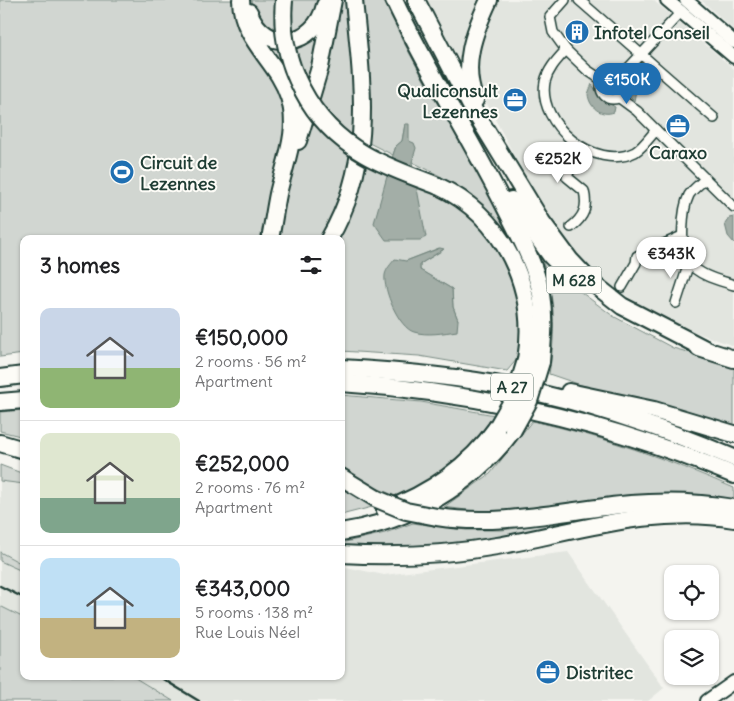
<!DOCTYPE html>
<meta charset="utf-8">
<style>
body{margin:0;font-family:Delius,sans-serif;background:#f2f2f2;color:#202124;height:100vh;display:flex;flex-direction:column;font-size:19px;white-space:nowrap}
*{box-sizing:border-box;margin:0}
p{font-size:16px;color:#757577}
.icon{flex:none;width:28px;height:28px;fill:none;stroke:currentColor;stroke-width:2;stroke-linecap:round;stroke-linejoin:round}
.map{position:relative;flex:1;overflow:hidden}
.side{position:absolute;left:20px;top:235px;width:325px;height:445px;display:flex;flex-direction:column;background:#fff;border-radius:10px;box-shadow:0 1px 4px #0004}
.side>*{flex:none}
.controls{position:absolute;left:664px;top:565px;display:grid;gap:10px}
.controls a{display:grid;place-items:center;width:55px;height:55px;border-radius:10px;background:#fff;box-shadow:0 1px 4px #0004;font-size:25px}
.price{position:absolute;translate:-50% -42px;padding:0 11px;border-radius:18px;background:#fff;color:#222;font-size:16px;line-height:32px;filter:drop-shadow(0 1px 2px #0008)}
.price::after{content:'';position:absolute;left:50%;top:30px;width:15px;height:11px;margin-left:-8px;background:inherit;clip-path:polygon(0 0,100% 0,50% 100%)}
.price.on{background:#1f6fb2;color:#fff}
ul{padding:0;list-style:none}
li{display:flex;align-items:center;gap:15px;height:125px;padding:0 20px}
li+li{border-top:1px solid #e0e0e0}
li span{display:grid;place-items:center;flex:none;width:140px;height:100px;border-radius:10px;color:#555}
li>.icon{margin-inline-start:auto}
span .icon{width:60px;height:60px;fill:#fffc;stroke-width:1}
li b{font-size:21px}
h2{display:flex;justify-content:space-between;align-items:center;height:60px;padding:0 20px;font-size:21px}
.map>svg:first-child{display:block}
.built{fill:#e2e5df}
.green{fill:#d1d6d1;stroke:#788a82;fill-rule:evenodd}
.water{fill:#a3aea7;stroke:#6e8179}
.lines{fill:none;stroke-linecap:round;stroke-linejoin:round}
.street-casing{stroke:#1f3d34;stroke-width:12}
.secondary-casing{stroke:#1f3d34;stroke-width:16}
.highway-casing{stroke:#1f3d34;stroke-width:20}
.street{stroke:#fdfcf7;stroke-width:9}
.secondary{stroke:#fdfcf7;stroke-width:12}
.highway{stroke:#fdfcf7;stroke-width:16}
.rail{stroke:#1f3d34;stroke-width:2.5}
.highway-bridge-casing{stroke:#1f3d34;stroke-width:20;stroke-linecap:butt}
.highway-bridge{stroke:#fdfcf7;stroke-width:16}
.labels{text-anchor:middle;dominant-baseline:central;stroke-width:4;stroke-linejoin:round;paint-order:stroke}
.shield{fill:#fdfcf7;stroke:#62766e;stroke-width:1}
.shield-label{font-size:16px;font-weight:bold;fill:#1f3d34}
.poi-label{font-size:18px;font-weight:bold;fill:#1f3d34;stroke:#fdfcf7;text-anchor:start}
</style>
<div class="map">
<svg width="734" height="701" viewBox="0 0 734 701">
<rect width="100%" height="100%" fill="#f4f4ef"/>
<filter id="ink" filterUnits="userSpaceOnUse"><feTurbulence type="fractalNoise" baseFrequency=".02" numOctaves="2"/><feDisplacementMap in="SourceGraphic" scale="10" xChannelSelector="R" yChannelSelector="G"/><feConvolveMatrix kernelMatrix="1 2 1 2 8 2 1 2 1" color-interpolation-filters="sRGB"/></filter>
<g filter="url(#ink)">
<g class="built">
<polygon points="422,0 653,0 734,69 734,346 665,321 589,271 541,207 485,100"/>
<polygon points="701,0 734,0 734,30"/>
<polygon points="0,481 24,484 24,565 0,552"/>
<polygon points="568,552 664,688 648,701 173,701 132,676 341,676 341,566 384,575"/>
<polygon points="0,561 24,572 24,618 0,606"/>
</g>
<g class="green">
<polygon points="0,0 236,0 280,88 287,128 263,239 24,239 24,354 0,357"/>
<polygon points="251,0 322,0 316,17 295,35 269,32 251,7"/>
<path d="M336,0H345C354,90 368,156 319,239H275L291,175L310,112Z"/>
<path d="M361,0H385L402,39L433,97L456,132L519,252L518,255C490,206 462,185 412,162L405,124L402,141L396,146L393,155L367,142C374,96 365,47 361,0Z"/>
<polygon points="255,31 320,31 299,124"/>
<path d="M367,160L439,191L477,218L504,250L520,296L522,332L517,359L507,371L419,356L341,351V239H337L348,220ZM439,248L443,250L420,264V270L452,289L453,307L458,320L406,261Z"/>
<path d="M541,257L566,281L613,316L673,348L734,365V427L692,412L581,385L549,374C556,330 556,299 541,257Z"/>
<path d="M341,395L421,402L495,415C474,455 437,476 398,497L374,487L341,466Z"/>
<polygon points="24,410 24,437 0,431 0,412"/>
<path d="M532,421C602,436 668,459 734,488V501L481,512L444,507L490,474Z"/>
<polygon points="0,465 24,474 24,484 0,481"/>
<polygon points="341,484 376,506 341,515"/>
<path d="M636,511C575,524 514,538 452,545C415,549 378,549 341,548V543L385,533L413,523L466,530H502Z"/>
<polygon points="0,552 24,565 24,572 0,561"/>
<polygon points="0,606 24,618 24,676 132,676 173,701 0,701"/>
</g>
<g class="water">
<polygon points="638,71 639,74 634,101 629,96 632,77"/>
<path d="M592,84L600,98L615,107L614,112C601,117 589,107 588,94Z"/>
<polygon points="405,124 409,124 409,141 414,143 416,148 412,162 426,237 420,240 386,240 374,223 393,155 396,146 402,141"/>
<polygon points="734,217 734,243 728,236 725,224 729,218"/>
<path d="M440,248L444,249L420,264V270L452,289L453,307L458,320L457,331C443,333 427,336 414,332C399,328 383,290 385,275C386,269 391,264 395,259L406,261Z"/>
</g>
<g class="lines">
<defs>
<g id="street">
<path d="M565,0L550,17L553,32L566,50C557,60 548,69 545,82C537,124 595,172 635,152C643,147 650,137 656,130L637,111L618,97"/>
<polyline points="579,0 714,118"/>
<polyline points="566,50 587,70 602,80"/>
<circle cx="613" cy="87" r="12"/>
<polyline points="620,77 682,11"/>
<polyline points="656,130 734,207"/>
<path d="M705,179C700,184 692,190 689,195C682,209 679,251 689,263C700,276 719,280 734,285"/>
<path d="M571,227C584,217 588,207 584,191L567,177L579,146"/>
<polyline points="622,287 636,263 637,256 682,236"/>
<polyline points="676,303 689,263"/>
</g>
<g id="secondary">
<polyline points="667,0 734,57"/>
<polyline points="686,0 734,42"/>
<polyline points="707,701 734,682"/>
</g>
<g id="highway">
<path d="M241,0C242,41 278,61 289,97C300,130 285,162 278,194C275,209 273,224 270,239"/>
<path d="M394,0C427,71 470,137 505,207C519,235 535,263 541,294C545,317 543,339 541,362"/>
<polyline points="416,0 470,104 542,222 570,260 589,280 622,306 709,351"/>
<path d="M249,12C265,55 315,47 325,5"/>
<path d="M475,100C461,65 474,32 489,0"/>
<polyline points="298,141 320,67 333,0"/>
<path d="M438,186C504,217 538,289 526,360"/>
<polyline points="511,200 551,256 575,280"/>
<path d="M329,239C375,161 362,85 354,0"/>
<polyline points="699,348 734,359"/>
<path d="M341,368C398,371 455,376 511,387C587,402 663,428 734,458"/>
<polyline points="0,378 24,375"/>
<path d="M341,383C478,392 608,422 734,475"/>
<polyline points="569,392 654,410 734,434"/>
<polyline points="0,402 24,400"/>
<polyline points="0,443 24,450"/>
<polyline points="341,477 377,499"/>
<path d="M385,510C429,494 470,466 497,427"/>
<path d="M437,517C502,527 565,510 631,504C666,501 699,502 734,508"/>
<path d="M341,532C411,521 471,486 513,430"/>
<path d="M341,554C393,557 446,555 497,546C575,532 654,505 734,519"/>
</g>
</defs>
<use href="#street" class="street-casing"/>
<use href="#secondary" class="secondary-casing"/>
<use href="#highway" class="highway-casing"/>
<use href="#street" class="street"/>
<use href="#secondary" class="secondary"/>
<use href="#highway" class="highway"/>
<g class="rail">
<polyline points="0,586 24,598"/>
<polyline points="158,676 199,701"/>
</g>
<defs>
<g id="highway-bridge">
<path d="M284,0C278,62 311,124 364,154C388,168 413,176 438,186"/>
<polyline points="497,427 515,396 526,360"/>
<polyline points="513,430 529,401 541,362"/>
<polyline points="377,499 406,511 437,517"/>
</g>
</defs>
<use href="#highway-bridge" class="highway-bridge-casing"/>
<use href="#highway-bridge" class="highway-bridge"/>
</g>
</g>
<defs>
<symbol id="building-disc" viewBox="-11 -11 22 22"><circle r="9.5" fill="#1f6fb2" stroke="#fdfcf7"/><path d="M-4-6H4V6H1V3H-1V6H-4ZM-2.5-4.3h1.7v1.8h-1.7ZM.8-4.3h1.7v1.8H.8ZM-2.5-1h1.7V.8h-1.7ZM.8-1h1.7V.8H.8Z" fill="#fff"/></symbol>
<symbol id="office-disc" viewBox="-11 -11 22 22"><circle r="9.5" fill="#1f6fb2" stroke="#fdfcf7"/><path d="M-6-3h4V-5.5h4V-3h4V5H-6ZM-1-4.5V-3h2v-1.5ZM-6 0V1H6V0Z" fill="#fff"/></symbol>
<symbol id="stadium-disc" viewBox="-11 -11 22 22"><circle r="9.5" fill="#1f6fb2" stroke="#fdfcf7"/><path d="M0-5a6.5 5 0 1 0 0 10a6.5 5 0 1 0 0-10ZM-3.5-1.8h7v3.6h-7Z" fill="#fff"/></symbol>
</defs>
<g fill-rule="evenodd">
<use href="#building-disc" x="563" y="18" width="28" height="28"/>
<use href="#office-disc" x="501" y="86" width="28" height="28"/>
<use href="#office-disc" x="664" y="112" width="28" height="28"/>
<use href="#stadium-disc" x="108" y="158" width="28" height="28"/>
<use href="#office-disc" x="534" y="658" width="28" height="28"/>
</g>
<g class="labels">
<g class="shield">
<rect x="546.5" y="266.5" width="55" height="27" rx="4"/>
<rect x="491" y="373.5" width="42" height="27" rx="4"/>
</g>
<g class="shield-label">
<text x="574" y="280">M 628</text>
<text x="512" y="387">A 27</text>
</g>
<g class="poi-label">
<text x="594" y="32">Infotel Conseil</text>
<text x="498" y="90" text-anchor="end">Qualiconsult<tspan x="498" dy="21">Lezennes</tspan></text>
<text x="678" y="152" text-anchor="middle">Caraxo</text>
<text x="140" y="162">Circuit de<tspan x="140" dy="21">Lezennes</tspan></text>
<text x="566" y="672">Distritec</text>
</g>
</g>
</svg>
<div class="controls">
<a><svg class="icon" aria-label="locate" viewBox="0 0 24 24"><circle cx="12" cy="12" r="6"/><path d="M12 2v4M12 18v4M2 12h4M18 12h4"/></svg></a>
<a><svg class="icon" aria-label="layers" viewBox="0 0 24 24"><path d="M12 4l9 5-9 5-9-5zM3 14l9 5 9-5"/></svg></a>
</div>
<b class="price on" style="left:627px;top:105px">€150K</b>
<b class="price" style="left:558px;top:184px">€252K</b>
<b class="price" style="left:671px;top:279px">€343K</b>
<section class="side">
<h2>3 homes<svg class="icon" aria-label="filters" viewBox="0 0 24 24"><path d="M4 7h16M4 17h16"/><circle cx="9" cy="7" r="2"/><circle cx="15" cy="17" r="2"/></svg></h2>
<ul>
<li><span style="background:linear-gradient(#c9d6e8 60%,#8fb573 0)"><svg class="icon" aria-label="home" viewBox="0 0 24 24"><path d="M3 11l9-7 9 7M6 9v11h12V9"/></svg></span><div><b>€150,000</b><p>2 rooms · 56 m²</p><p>Apartment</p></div></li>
<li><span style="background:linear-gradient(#dfe7d0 65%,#7fa58c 0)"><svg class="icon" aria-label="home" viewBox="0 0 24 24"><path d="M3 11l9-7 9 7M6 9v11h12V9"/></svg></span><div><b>€252,000</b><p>2 rooms · 76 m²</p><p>Apartment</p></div></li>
<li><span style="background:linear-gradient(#bfe0f5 60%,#c2b280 0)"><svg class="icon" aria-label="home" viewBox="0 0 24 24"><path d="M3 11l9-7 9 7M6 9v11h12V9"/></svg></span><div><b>€343,000</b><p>5 rooms · 138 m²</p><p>Rue Louis Néel</p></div></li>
</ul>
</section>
</div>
